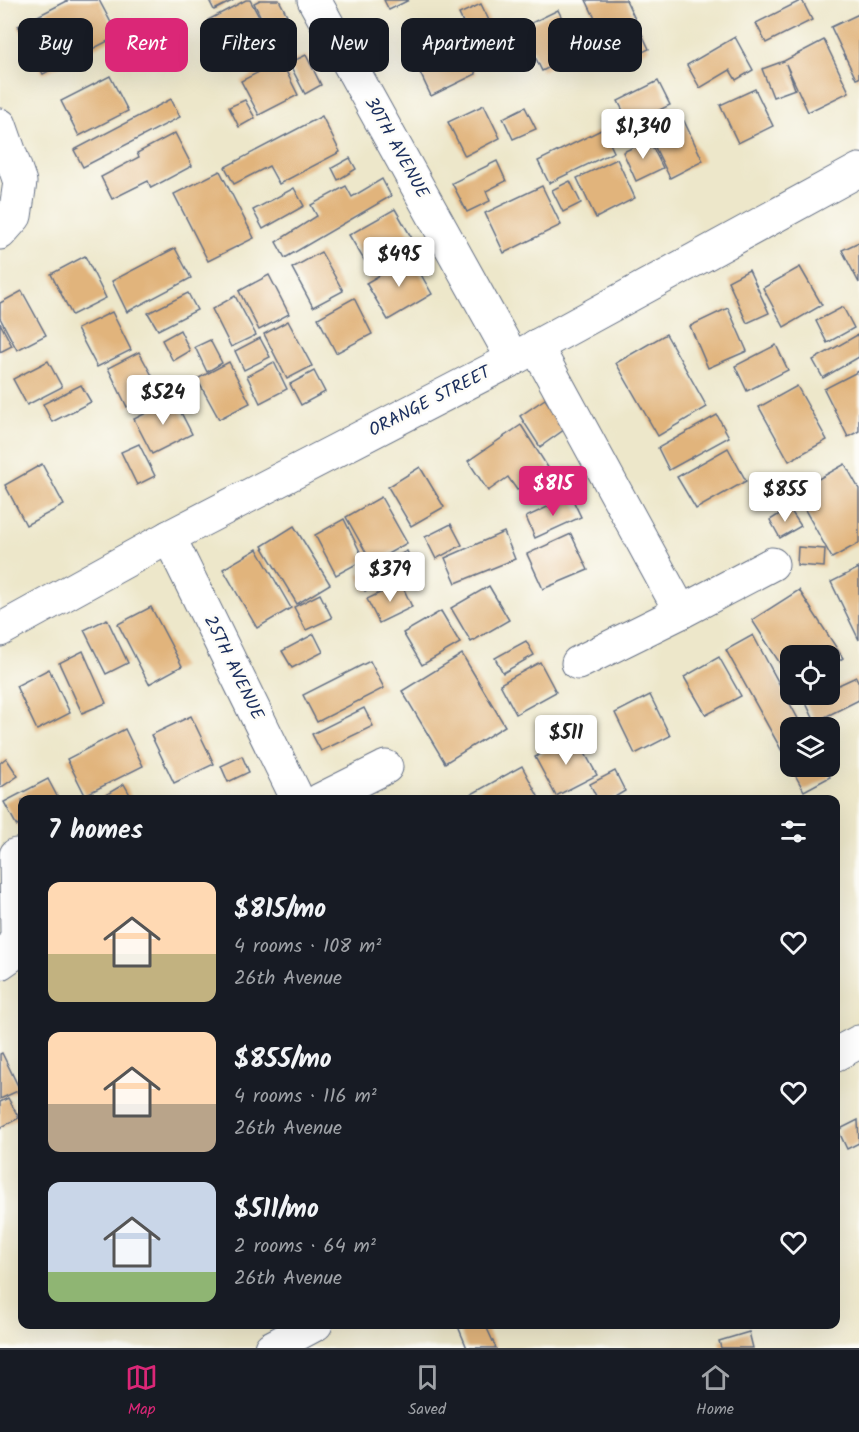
<!DOCTYPE html>
<meta charset="utf-8">
<style>
body{margin:0;font-family:Kalam,sans-serif;background:#20242c;color:#f1f3f6;height:100vh;display:flex;flex-direction:column;font-size:22px;white-space:nowrap}
*{box-sizing:border-box;margin:0}
p{font-size:20px;color:#9ea1a6}
.icon{flex:none;width:33px;height:33px;fill:none;stroke:currentColor;stroke-width:2;stroke-linecap:round;stroke-linejoin:round}
.map{position:relative;flex:1;overflow:hidden}
.side{position:absolute;left:18px;top:795px;width:822px;height:534px;display:flex;flex-direction:column;background:#171b24;border-radius:12px;box-shadow:0 6px 24px #0002}
.side>*{flex:none}
.hud{position:absolute;left:18px;top:18px;width:824px;height:54px;display:flex;gap:12px}
.controls{position:absolute;left:780px;top:645px;display:grid;gap:12px}
.controls a{display:grid;place-items:center;width:60px;height:60px;border-radius:12px;background:#171b24;box-shadow:0 6px 24px #0002;font-size:30px}
.price{position:absolute;translate:-50% -51px;padding:0 14px;border-radius:6px;background:#fff;color:#222;font-size:20px;line-height:39px;filter:drop-shadow(0 2px 3px #0008)}
.price::after{content:'';position:absolute;left:50%;top:36px;width:18px;height:14px;margin-left:-9px;background:inherit;clip-path:polygon(0 0,100% 0,50% 100%)}
.price.selected{background:#db2777;color:#fff}
ul{padding:0;list-style:none}
li{display:flex;align-items:center;gap:18px;height:150px;padding:0 30px}
li span{display:grid;place-items:center;flex:none;width:168px;height:120px;border-radius:12px;color:#555}
li>.icon{margin-inline-start:auto}
span .icon{width:72px;height:72px;fill:#fffc;stroke-width:1}
li b{font-size:26px}
h2{display:flex;justify-content:space-between;align-items:center;height:72px;padding:0 30px;font-size:26px}
.pill{padding:0 21px;border-radius:12px;background:#171b24;box-shadow:0 6px 24px #0002;font-size:21px;line-height:54px}
.pill.selected{background:#db2777;color:#fff}
.dock{display:flex;justify-content:space-around;align-items:center;height:84px;border-top:2px solid #363941;background:#171b24;font-size:16px;color:#9ea1a6}
.dock a{display:grid;justify-items:center;gap:3px}
.dock .selected{color:#db2777}
.map>svg:first-child{display:block}
.building{fill:#e1b47b}
.lines{fill:none;stroke-linecap:round;stroke-linejoin:round}
.minor-casing{stroke:#646f84;stroke-width:35}
.minor{stroke:#fff;stroke-width:33}
.labels{text-anchor:middle;dominant-baseline:central;stroke-width:5;stroke-linejoin:round;paint-order:stroke}
.street-label{font-size:18px;fill:#1b2f5e;stroke:#fdfcf7}
</style>
<div class="map">
<svg width="859" height="1348" viewBox="0 0 859 1348">
<rect width="100%" height="100%" fill="#fdfcf7"/>
<filter id="ink" filterUnits="userSpaceOnUse"><feTurbulence type="fractalNoise" baseFrequency=".0167" numOctaves="2"/><feDisplacementMap in="SourceGraphic" scale="12" xChannelSelector="R" yChannelSelector="G"/><feConvolveMatrix kernelMatrix="1 2 1 2 8 2 1 2 1" color-interpolation-filters="sRGB"/></filter>
<filter id="wash" filterUnits="userSpaceOnUse"><feTurbulence type="fractalNoise" baseFrequency=".008" numOctaves="4" result="noise"/><feDisplacementMap in="SourceGraphic" scale="24" xChannelSelector="R" yChannelSelector="G"/><feGaussianBlur stdDeviation="1.35" result="paint"/><feColorMatrix in="noise" values="0 0 0 0 0 0 0 0 0 0 0 0 0 0 0 0 0 1.4 0 .05"/><feComposite in="paint" operator="in"/></filter>
<g filter="url(#wash)">
<rect width="100%" height="100%" fill="#ede7ca"/>
<g id="blocks">
<g class="building">
<polygon points="69,0 99,0 118,36 43,74 18,26"/>
<polygon points="209,0 234,0 214,10"/>
<polygon points="246,0 250,0 267,32 225,54 208,20"/>
<polygon points="260,0 279,0 288,17 266,28 254,3"/>
<polygon points="384,0 409,0 389,10"/>
<polygon points="586,0 626,0 649,49 617,64"/>
<polygon points="802,0 812,20 766,43 756,23"/>
<polygon points="481,4 499,41 477,51 459,14"/>
<polygon points="558,10 579,53 542,71 521,28"/>
<polygon points="859,14 859,78 856,79 831,27"/>
<polygon points="735,37 753,70 736,80 730,70 700,88 687,65"/>
<polygon points="824,40 849,92 808,112 786,64 795,89 773,97 762,69 784,61"/>
<polygon points="460,43 476,74 431,96 416,64"/>
<polygon points="306,55 321,85 305,94 289,63"/>
<polygon points="281,61 298,95 259,115 241,81"/>
<polygon points="110,76 128,111 79,136 61,101"/>
<polygon points="658,81 670,105 630,124 618,101"/>
<polygon points="755,89 773,126 738,143 720,105"/>
<polygon points="171,99 180,117 83,167 74,150"/>
<polygon points="245,100 255,118 239,127 229,107"/>
<polygon points="484,105 500,138 465,156 448,122"/>
<polygon points="525,107 536,129 513,139 503,118"/>
<polygon points="322,116 340,152 279,184 269,166 234,184 225,167"/>
<polygon points="684,121 703,161 670,178 650,137"/>
<polygon points="603,129 614,152 549,183 538,161"/>
<polygon points="175,133 192,166 151,188 148,181 112,199 101,177 139,157 137,153"/>
<polygon points="649,140 663,168 636,181 623,152"/>
<polygon points="350,158 356,169 338,180 332,168"/>
<polygon points="617,159 635,198 596,218 577,178"/>
<polygon points="497,161 506,181 486,191 490,201 467,212 452,183"/>
<polygon points="220,171 254,238 208,261 174,194"/>
<polygon points="382,179 391,196 285,258 276,242 317,216 311,205 346,186 352,197"/>
<polygon points="570,181 581,203 563,212 552,190"/>
<polygon points="542,186 561,225 504,253 485,213"/>
<polygon points="294,188 304,206 263,229 253,210"/>
<polygon points="395,209 417,247 372,273 349,235"/>
<polygon points="859,242 859,283 842,250"/>
<polygon points="175,248 191,278 127,312 112,281"/>
<polygon points="321,252 343,291 313,307 292,268"/>
<polygon points="85,256 106,298 72,315 51,274"/>
<polygon points="411,257 432,294 388,320 366,283"/>
<polygon points="800,267 822,305 784,327 763,288"/>
<polygon points="749,270 769,313 747,323 728,281"/>
<polygon points="269,275 289,314 259,330 239,291"/>
<polygon points="22,291 46,335 17,350 0,318 0,303"/>
<polygon points="188,293 197,310 158,330 148,313"/>
<polygon points="235,296 256,335 231,347 212,309"/>
<polygon points="354,298 372,334 336,353 318,318"/>
<polygon points="843,307 854,328 827,343 816,321"/>
<polygon points="728,308 747,351 708,368 690,326"/>
<polygon points="112,312 131,350 97,367 77,329"/>
<polygon points="288,321 312,366 287,379 264,334"/>
<polygon points="0,323 12,346 0,352"/>
<polygon points="180,330 190,351 173,361 162,340"/>
<polygon points="666,334 707,407 658,436 616,363"/>
<polygon points="859,334 859,357 823,378 813,360"/>
<polygon points="260,338 270,357 244,370 235,351"/>
<polygon points="210,340 222,363 207,372 195,347"/>
<polygon points="776,345 788,370 747,391 735,366"/>
<polygon points="139,352 160,390 127,407 108,368"/>
<polygon points="48,361 62,387 27,405 13,379"/>
<polygon points="229,362 250,403 219,419 197,379"/>
<polygon points="274,362 287,389 260,403 247,376"/>
<polygon points="314,371 325,392 301,405 290,384"/>
<polygon points="859,371 859,431 848,437 824,389"/>
<polygon points="81,385 91,402 52,422 43,404"/>
<polygon points="797,386 827,440 789,461 759,407"/>
<polygon points="174,399 192,434 152,454 134,419"/>
<polygon points="545,399 565,429 540,447 520,416"/>
<polygon points="717,415 729,437 669,470 658,448"/>
<polygon points="521,425 549,469 517,490 508,477 488,491 468,461"/>
<polygon points="139,444 155,476 137,485 121,452"/>
<polygon points="728,448 746,481 696,509 677,477"/>
<polygon points="42,464 64,505 26,525 5,485"/>
<polygon points="845,464 859,489 859,543 832,558 795,492"/>
<polygon points="420,467 444,507 411,526 388,487"/>
<polygon points="571,496 581,517 535,538 526,517"/>
<polygon points="381,497 407,543 372,563 346,517"/>
<polygon points="789,508 801,526 780,538 770,520"/>
<polygon points="344,519 364,560 336,575 315,535"/>
<polygon points="451,524 462,545 436,559 425,537"/>
<polygon points="294,526 330,584 297,604 262,546"/>
<polygon points="504,532 515,559 456,583 445,558"/>
<polygon points="571,534 588,570 543,589 527,554"/>
<polygon points="798,547 825,549 824,567 797,565"/>
<polygon points="257,549 291,608 257,628 223,569"/>
<polygon points="407,551 414,566 365,591 358,575"/>
<polygon points="859,568 859,640 831,582"/>
<polygon points="401,583 412,607 379,623 367,599"/>
<polygon points="489,586 509,620 471,642 451,608"/>
<polygon points="799,590 843,658 830,667 830,656 790,656 790,679 752,620"/>
<polygon points="320,594 332,618 306,630 294,607"/>
<polygon points="151,607 182,666 149,684 118,624"/>
<polygon points="441,611 460,643 422,665 403,633"/>
<polygon points="107,619 128,663 106,674 84,630"/>
<polygon points="314,634 323,652 292,668 282,651"/>
<polygon points="753,635 803,728 790,728 790,766 824,766 830,777 804,791 726,650"/>
<polygon points="526,641 534,655 503,673 495,658"/>
<polygon points="83,651 106,703 82,713 59,663"/>
<polygon points="462,654 505,726 445,763 402,691"/>
<polygon points="719,657 741,696 706,715 684,677"/>
<polygon points="370,661 384,688 317,722 303,695"/>
<polygon points="540,662 556,692 516,714 500,684"/>
<polygon points="49,669 70,713 37,730 16,686"/>
<polygon points="856,677 859,683 859,700 815,722 805,701 818,694 830,694 830,689"/>
<polygon points="650,695 670,736 635,754 615,713"/>
<polygon points="364,708 373,726 321,751 312,734"/>
<polygon points="191,716 214,764 174,783 151,735"/>
<polygon points="125,729 143,766 85,795 67,759"/>
<polygon points="575,735 597,775 556,796 535,757"/>
<polygon points="242,756 249,772 228,782 221,766"/>
<polygon points="6,758 18,776 0,788 0,763"/>
<polygon points="522,766 540,800 473,800 470,795"/>
<polygon points="615,771 625,791 610,800 598,800 590,784"/>
<polygon points="48,779 59,800 22,800 22,824 17,826 4,802"/>
<polygon points="124,784 133,800 97,800"/>
<polygon points="2,1053 20,1090 0,1099 0,1054"/>
<polygon points="8,1098 19,1118 0,1128 0,1102"/>
<polygon points="858,1120 859,1143 847,1149 838,1130"/>
<polygon points="457,1324 485,1324 496,1348 467,1348"/>
<polygon points="749,1332 753,1348 721,1348 719,1341"/>
</g>
</g>
</g>
<g filter="url(#ink)">
<use href="#blocks" fill-opacity="0" stroke="#646f84" stroke-width="1.5"/>
<g class="lines">
<defs>
<g id="minor">
<polyline points="314,0 513,359"/>
<polyline points="0,125 20,182 15,216 0,233"/>
<polyline points="536,346 681,612"/>
<polyline points="169,537 298,800"/>
<polyline points="0,630 169,537 513,359 859,170"/>
<polyline points="578,663 681,612 772,564"/>
<polyline points="320,800 386,767"/>
<polyline points="0,963 10,956 17,935 16,855"/>
<polyline points="836,1054 859,1042"/>
<polyline points="271,1348 316,1324"/>
</g>
</defs>
<use href="#minor" class="minor-casing"/>
<use href="#minor" class="minor"/>
</g>
</g>
<g class="labels">
<g class="street-label">
<text transform="translate(396 148) rotate(61)">30TH AVENUE</text>
<text transform="translate(430 402) rotate(-27)">ORANGE STREET</text>
<text transform="translate(233 668) rotate(64)">25TH AVENUE</text>
</g>
</g>
</svg>
<div class="controls">
<a><svg class="icon" aria-label="locate" viewBox="0 0 24 24"><circle cx="12" cy="12" r="6"/><path d="M12 2v4M12 18v4M2 12h4M18 12h4"/></svg></a>
<a><svg class="icon" aria-label="layers" viewBox="0 0 24 24"><path d="M12 4l9 5-9 5-9-5zM3 14l9 5 9-5"/></svg></a>
</div>
<b class="price" style="left:643px;top:160px">$1,340</b>
<b class="price" style="left:399px;top:288px">$495</b>
<b class="price" style="left:163px;top:426px">$524</b>
<b class="price selected" style="left:553px;top:517px">$815</b>
<b class="price" style="left:785px;top:523px">$855</b>
<b class="price" style="left:390px;top:603px">$379</b>
<b class="price" style="left:566px;top:766px">$511</b>
<div class="hud">
<a class="pill">Buy</a>
<a class="pill selected">Rent</a>
<a class="pill">Filters</a>
<a class="pill">New</a>
<a class="pill">Apartment</a>
<a class="pill">House</a>
</div>
<section class="side">
<h2>7 homes<svg class="icon" aria-label="filters" viewBox="0 0 24 24"><path d="M4 7h16M4 17h16"/><circle cx="9" cy="7" r="2"/><circle cx="15" cy="17" r="2"/></svg></h2>
<ul>
<li><span style="background:linear-gradient(#ffd9b3 60%,#c2b280 0)"><svg class="icon" aria-label="home" viewBox="0 0 24 24"><path d="M3 11l9-7 9 7M6 9v11h12V9"/></svg></span><div><b>$815/mo</b><p>4 rooms · 108 m²</p><p>26th Avenue</p></div><svg class="icon" aria-label="heart" viewBox="0 0 24 24"><path d="M12 20l-8-8c-3-5 5-10 8-4 3-6 11-1 8 4z"/></svg></li>
<li><span style="background:linear-gradient(#ffd9b3 60%,#b9a48a 0)"><svg class="icon" aria-label="home" viewBox="0 0 24 24"><path d="M3 11l9-7 9 7M6 9v11h12V9"/></svg></span><div><b>$855/mo</b><p>4 rooms · 116 m²</p><p>26th Avenue</p></div><svg class="icon" aria-label="heart" viewBox="0 0 24 24"><path d="M12 20l-8-8c-3-5 5-10 8-4 3-6 11-1 8 4z"/></svg></li>
<li><span style="background:linear-gradient(#c9d6e8 75%,#8fb573 0)"><svg class="icon" aria-label="home" viewBox="0 0 24 24"><path d="M3 11l9-7 9 7M6 9v11h12V9"/></svg></span><div><b>$511/mo</b><p>2 rooms · 64 m²</p><p>26th Avenue</p></div><svg class="icon" aria-label="heart" viewBox="0 0 24 24"><path d="M12 20l-8-8c-3-5 5-10 8-4 3-6 11-1 8 4z"/></svg></li>
</ul>
</section>
</div>
<nav class="dock">
<a class="selected"><svg class="icon" aria-label="map" viewBox="0 0 24 24"><path d="M3 6l6-2 6 2 6-2v14l-6 2-6-2-6 2zM9 4v14M15 6v14"/></svg>Map</a>
<a><svg class="icon" aria-label="saved" viewBox="0 0 24 24"><path d="M7 4h10v16l-5-4-5 4z"/></svg>Saved</a>
<a><svg class="icon" aria-label="home" viewBox="0 0 24 24"><path d="M3 11l9-7 9 7M6 9v11h12V9"/></svg>Home</a>
</nav>
